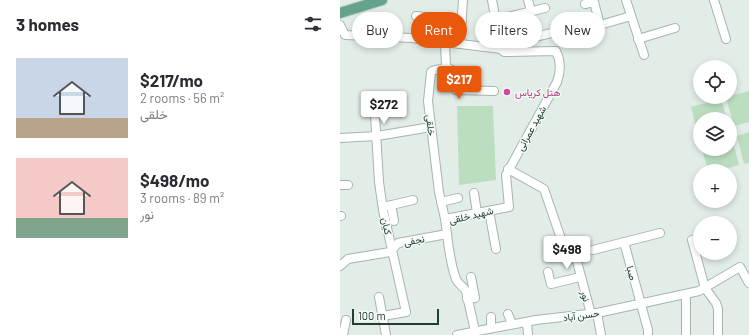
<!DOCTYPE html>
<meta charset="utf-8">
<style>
body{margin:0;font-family:Barlow,Vazirmatn,sans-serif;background:#f7f7f7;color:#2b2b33;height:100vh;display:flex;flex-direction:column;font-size:15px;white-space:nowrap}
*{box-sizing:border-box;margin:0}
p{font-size:13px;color:#7c7c81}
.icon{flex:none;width:22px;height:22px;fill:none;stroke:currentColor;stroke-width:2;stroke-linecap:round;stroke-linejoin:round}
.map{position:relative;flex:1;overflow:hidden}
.details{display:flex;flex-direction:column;background:#fff;width:340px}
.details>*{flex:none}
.top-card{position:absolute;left:12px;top:12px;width:337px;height:36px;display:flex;gap:8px}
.fabs{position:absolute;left:353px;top:60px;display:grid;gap:8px}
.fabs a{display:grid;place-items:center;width:44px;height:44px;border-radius:50%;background:#fff;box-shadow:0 2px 6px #0003;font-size:20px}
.scale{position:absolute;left:12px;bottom:10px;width:87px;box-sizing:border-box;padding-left:4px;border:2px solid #223e33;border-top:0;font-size:11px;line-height:14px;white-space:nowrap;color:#223e33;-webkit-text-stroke:3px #f3f9f5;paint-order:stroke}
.price{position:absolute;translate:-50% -34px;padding:0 9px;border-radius:4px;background:#fff;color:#222;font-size:13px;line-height:26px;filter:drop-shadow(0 1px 2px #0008)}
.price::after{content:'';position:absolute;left:50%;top:24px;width:12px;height:9px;margin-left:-6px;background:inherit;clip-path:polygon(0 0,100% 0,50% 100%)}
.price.current{background:#ea580c;color:#fff}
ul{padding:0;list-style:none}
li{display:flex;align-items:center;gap:12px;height:100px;padding:0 16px}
li span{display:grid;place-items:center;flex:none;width:112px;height:80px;border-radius:0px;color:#555}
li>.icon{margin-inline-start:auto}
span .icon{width:48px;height:48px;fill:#fffc;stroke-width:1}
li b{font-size:17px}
h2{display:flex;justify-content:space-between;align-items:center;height:48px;padding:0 16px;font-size:17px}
.tag{padding:0 14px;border-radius:18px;background:#fff;box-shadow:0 2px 6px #0003;font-size:14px;line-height:36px}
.tag.current{background:#ea580c;color:#fff}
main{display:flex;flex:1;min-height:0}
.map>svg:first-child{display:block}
.green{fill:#bbdec0}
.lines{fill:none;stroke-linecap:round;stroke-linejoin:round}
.minor-casing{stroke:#a5b5ad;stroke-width:10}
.major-casing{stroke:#c1c9c6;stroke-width:12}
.minor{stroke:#fff;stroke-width:8}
.major{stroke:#66a38b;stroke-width:10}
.hotel-dot{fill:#d1479c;stroke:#f3f9f5;stroke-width:1.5}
.labels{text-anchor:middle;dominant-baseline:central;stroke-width:3;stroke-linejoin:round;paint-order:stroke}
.hotel-label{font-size:10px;fill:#b23c85;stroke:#f3f9f5;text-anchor:start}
.street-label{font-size:10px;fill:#223e33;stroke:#f3f9f5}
</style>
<main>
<section class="details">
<h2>3 homes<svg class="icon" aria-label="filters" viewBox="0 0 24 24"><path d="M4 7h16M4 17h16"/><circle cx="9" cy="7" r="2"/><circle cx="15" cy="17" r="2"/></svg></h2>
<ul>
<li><span style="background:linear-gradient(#c9d6e8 75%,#b9a48a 0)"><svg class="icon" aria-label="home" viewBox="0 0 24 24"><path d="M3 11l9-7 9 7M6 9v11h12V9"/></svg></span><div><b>$217/mo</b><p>2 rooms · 56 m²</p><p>خلقی</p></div></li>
<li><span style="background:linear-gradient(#f6c9c9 75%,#7fa58c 0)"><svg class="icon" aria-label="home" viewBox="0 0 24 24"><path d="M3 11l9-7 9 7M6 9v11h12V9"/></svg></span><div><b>$498/mo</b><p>3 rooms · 89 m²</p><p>نور</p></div></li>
</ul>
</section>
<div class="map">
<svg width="409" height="335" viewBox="0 0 409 335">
<rect width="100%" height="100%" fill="#e2ede7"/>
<g class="green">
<polygon points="409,91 409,122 394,126 386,97"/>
<polygon points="381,99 387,119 360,119 359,140 351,107"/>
<polygon points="117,106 153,106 156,180 119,185"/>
<polygon points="409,132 409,163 404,164 397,136"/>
<polygon points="390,135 391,135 399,165 376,171 368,171 362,149 390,149"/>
</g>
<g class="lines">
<defs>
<g id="minor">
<polyline points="152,0 161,49"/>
<polyline points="188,0 191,11"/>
<polyline points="286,0 304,55"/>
<polyline points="374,0 386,39"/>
<polyline points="245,4 254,2 260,25"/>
<polyline points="76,16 122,21"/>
<polyline points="155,20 205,8"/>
<path d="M0,25L5,35L72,38L161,49L164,52L216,51C221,61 221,71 217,82L166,175L169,207L105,219C108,239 109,261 116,279C118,284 123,286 126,291L135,331"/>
<polyline points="298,39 335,28"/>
<polyline points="120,44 123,0"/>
<polyline points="160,46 227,29 229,35 252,30 256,29 260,25 291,16"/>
<polyline points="106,67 112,70 113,82 116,90 154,91"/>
<polyline points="35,115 39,182 43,210 66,312 43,316"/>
<polyline points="0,138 37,136 91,127"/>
<polyline points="168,169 204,189 227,256"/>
<polyline points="0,185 8,185"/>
<polyline points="134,193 137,213"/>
<polyline points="101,202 118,198"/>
<polyline points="51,205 54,221"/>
<polyline points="43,207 73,200"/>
<polyline points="149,211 156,249"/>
<polyline points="0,216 1,216"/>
<path d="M105,219L99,192L88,101L91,72C95,68 102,71 106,67L105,42"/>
<polyline points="360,238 352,240 365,288 376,303 378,309 378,335"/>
<polyline points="284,242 308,330 308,335"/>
<polyline points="253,250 320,233"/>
<polyline points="235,254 251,314"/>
<polyline points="0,266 8,259 50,252 58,243 107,234"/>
<polyline points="208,272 211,284 240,277"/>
<polyline points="346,294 346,335"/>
<polyline points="39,297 46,335"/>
<polyline points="127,299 135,298 131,277"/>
<polyline points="257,313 261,335"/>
<polyline points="168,314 172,324"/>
<polyline points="151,317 151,328"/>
<polyline points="187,322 188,335"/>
<polyline points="3,335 6,320"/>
<polyline points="117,335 196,320 257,313 359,291 400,267 409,283"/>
</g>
<polyline id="major" points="0,13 42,0"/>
</defs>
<use href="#minor" class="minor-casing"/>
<use href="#major" class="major-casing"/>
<use href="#minor" class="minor"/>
<use href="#major" class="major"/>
</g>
<circle class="hotel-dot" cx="167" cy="92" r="4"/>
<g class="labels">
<g class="hotel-label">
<text x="175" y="92">هتل کریاس</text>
</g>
<g class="street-label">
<text transform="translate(91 125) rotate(83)">خلقی</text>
<text transform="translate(191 128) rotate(-61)">شهید عمرانی</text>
<text transform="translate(131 215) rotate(-13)">شهید خلقی</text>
<text transform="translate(47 226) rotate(77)">کیان</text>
<text transform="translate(74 240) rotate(-11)">نجفی</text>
<text transform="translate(292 273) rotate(75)">صبا</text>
<text transform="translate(246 296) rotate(75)">نور</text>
<text transform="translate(241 315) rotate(-8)">حسن آباد</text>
</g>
</g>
</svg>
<div class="fabs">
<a><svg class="icon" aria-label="locate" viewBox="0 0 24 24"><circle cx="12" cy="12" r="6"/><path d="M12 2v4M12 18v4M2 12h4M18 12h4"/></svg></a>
<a><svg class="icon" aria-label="layers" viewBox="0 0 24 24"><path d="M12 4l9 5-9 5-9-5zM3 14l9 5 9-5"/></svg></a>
<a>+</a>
<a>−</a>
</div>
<div class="scale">100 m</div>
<b class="price current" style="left:119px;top:100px">$217</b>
<b class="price" style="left:44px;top:125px">$272</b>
<b class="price" style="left:227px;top:270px">$498</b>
<div class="top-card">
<a class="tag">Buy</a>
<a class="tag current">Rent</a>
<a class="tag">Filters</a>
<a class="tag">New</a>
</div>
</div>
</main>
